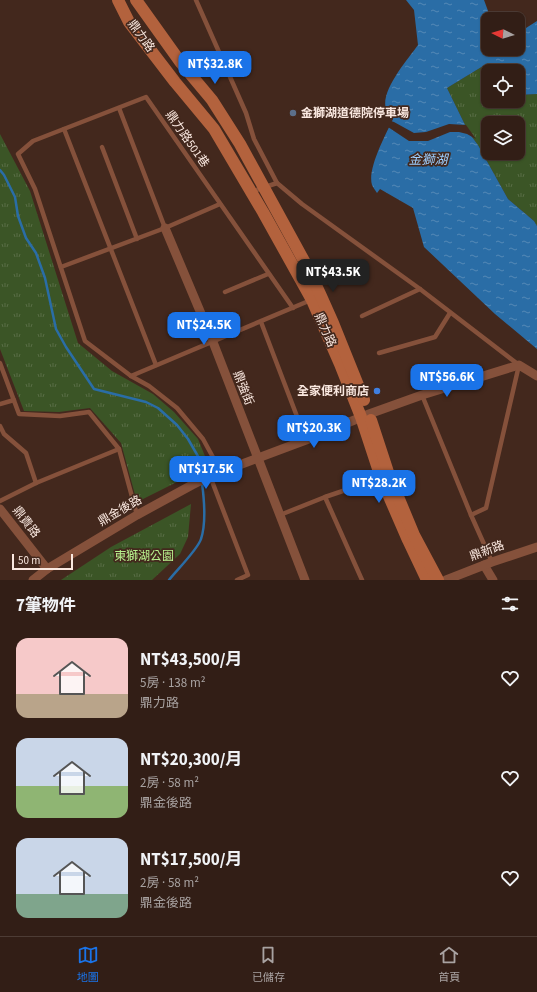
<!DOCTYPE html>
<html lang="zh-TW">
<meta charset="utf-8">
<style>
body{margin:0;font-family:"Source Sans 3","Noto Sans TC",sans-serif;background:#3d2b23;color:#f1f3f6;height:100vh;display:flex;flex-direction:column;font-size:15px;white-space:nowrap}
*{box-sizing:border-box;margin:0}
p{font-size:13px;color:#a8a2a1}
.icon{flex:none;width:22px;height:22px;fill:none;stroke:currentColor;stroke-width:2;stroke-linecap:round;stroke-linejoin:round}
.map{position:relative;height:580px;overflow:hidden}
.drawer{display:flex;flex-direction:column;background:#321e16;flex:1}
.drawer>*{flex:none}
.needle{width:26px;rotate:275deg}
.fabs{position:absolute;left:481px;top:12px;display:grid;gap:8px}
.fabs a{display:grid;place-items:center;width:44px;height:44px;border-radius:8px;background:#321e16;box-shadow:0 1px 3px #0004,0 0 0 1px #4d3c35;font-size:20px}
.scale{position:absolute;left:12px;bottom:10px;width:61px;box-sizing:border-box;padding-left:4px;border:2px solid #fae8e0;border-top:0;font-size:11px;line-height:14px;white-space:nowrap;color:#fae8e0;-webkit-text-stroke:3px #43281d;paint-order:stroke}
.price{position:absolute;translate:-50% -34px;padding:0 9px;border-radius:8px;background:#1a73e8;color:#fff;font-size:13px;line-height:26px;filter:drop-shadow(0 1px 2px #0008)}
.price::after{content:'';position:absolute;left:50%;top:24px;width:12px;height:9px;margin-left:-6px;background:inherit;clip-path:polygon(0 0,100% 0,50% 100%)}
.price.active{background:#222;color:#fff}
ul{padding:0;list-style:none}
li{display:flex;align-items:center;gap:12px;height:100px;padding:0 16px}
li span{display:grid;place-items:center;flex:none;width:112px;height:80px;border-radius:12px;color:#555}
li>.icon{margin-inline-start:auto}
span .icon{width:48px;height:48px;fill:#fffc;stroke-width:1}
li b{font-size:17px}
h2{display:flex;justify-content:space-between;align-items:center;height:48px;padding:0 16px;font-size:17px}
.tabs{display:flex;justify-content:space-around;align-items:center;height:56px;border-top:1px solid #4d3c35;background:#321e16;font-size:11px;color:#a8a2a1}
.tabs a{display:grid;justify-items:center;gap:2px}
.tabs .active{color:#1a73e8}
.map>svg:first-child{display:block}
.park{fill:url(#park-tufts);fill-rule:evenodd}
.water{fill:url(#water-ripples)}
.pier{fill:#43281d}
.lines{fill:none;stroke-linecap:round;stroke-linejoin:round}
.stream{stroke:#2a6da6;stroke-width:2.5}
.lane{stroke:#85513b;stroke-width:4.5}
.street{stroke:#85513b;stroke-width:9}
.secondary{stroke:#b3623d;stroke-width:12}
.service-dot{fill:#5c6f8a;stroke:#43281d;stroke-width:1.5}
.shop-dot{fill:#3f7fe0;stroke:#43281d;stroke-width:1.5}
.labels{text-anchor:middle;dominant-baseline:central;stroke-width:3.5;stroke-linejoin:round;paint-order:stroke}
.street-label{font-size:12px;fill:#fae8e0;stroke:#43281d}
.poi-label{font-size:12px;font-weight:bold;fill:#fae8e0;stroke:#43281d;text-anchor:start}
.park-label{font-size:12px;fill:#b8f28e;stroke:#43281d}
.water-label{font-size:13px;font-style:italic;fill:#9dcefe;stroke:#43281d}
</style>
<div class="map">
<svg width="537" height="580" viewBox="0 0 537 580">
<defs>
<pattern id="park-tufts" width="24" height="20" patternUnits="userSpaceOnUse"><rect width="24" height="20" fill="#3b5526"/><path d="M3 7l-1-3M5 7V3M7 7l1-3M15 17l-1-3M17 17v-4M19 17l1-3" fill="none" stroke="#586d45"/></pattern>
<pattern id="water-ripples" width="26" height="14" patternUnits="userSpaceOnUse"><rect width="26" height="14" fill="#2a6da6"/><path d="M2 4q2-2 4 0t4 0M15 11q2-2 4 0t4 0" fill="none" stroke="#5489b6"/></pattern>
</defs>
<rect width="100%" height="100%" fill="#43281d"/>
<g class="park">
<path d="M488,63L494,71H488V101H518V95L537,94V226L534,221L508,199L478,145L469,133L447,88ZM488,123H518V153H488Z"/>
<polygon points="0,134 30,191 78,343 112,371 153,394 174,412 198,439 209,466 137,502 121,443 90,408 59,412 24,411 0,349"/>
<polygon points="191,504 188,537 180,554 152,580 61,580 111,547"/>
</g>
<path class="water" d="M406,0H484L491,19H488V49H518V28H526L537,21V94L518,95V71H494L488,63L447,88L469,133L478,145L508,199L534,221L537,226V349L495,314L424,247L413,208L380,189L377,193C375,190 373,187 372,185C367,169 386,134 393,119C391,116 387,112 386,109C380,91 408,59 418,45L414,10Z"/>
<polygon class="pier" points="391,121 394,122 414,133 426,132 449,124 466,125 476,139 467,134 459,132 450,132 428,141 409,141 388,127"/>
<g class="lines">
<g class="stream">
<polyline points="0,170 4,175 15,197 18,216 26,238 36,253 45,278 56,329 66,347 94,389 146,402 158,408 177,425 188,439 199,458 202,478"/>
<path d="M169,580C176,571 198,549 201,539C206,524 204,498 202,483"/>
</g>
<g class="lane">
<polyline points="196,0 246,113 254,139 277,183"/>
<polyline points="119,108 165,228"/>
<polyline points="64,129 156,365"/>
<polyline points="102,147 137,239"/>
<polyline points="251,192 277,183 302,204 420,289 519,365 486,508 471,515"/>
<polyline points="61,267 165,228 220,204"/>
<polyline points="225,292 268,274"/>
<polyline points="362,316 420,289"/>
<polyline points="261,322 306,440"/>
<polyline points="379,353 435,337 450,313"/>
<polyline points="0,363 19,414 60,416 89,412 119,449 137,515"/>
<polyline points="131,376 311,300"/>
<polyline points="422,395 471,515 492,562"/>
<polyline points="0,404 14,400"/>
<polyline points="0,426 4,434 26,453 36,483"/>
<polyline points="221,472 203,439 177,408 149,386 131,376 85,341 35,189 18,154 33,141 146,97 293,308"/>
<polyline points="210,476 248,575 237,580"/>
<polyline points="325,497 362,580"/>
<polyline points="0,501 36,483 119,449"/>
<polyline points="280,515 325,497 381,478"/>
</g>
<g class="street">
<polyline points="165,228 213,342 305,580"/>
<polyline points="0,509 47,569"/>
<polyline points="484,565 493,580"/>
<polyline points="33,580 47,569 137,515 192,485 210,476 306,440 369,414 422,395 519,365 537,376"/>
<polyline points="446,580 492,562 537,547"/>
</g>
<g class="secondary">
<polyline points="118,0 129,22 175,82 214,129 263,212 312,300 340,364 361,417 381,478 408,540 427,580"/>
<polyline points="136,0 181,63 212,100 240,144 309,270 321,296 333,323 364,400"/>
<polyline points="371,420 389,475 414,535 438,580"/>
</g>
</g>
<circle class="service-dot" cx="293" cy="113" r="4"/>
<circle class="shop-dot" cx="377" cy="391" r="4"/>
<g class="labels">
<g class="street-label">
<text transform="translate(141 36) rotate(54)">鼎力路</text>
<text transform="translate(187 139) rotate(55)">鼎力路501巷</text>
<text transform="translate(325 330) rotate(66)">鼎力路</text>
<text transform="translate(243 388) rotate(69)">鼎強街</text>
<text transform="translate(120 511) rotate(-30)">鼎金後路</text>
<text transform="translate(26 522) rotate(52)">鼎貴路</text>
<text transform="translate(487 551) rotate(-20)">鼎新路</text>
</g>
<g class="poi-label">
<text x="301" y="113">金獅湖道德院停車場</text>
<text x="369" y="391" text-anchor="end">全家便利商店</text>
</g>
<g class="park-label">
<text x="144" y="556">東獅湖公園</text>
</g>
<g class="water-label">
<text x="428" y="160">金獅湖</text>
</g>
</g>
</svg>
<div class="fabs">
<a><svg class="needle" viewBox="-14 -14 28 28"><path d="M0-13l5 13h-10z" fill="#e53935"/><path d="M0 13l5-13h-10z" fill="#a8a2a1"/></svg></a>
<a><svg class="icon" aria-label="locate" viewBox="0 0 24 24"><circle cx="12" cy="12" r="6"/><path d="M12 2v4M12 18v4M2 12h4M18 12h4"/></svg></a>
<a><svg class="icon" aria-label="layers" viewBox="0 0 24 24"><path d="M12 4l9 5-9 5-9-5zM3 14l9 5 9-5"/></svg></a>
</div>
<div class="scale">50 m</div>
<b class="price" style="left:215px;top:85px">NT$32.8K</b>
<b class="price active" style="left:333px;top:293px">NT$43.5K</b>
<b class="price" style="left:204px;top:346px">NT$24.5K</b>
<b class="price" style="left:447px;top:398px">NT$56.6K</b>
<b class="price" style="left:314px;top:449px">NT$20.3K</b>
<b class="price" style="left:206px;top:490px">NT$17.5K</b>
<b class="price" style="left:379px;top:504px">NT$28.2K</b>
</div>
<section class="drawer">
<h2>7筆物件<svg class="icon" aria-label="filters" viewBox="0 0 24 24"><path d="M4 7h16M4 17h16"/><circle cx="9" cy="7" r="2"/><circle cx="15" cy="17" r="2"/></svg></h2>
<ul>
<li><span style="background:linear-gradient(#f6c9c9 70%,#b9a48a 0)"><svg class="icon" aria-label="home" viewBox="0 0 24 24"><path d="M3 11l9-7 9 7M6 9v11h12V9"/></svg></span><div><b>NT$43,500/月</b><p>5房 · 138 m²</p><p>鼎力路</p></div><svg class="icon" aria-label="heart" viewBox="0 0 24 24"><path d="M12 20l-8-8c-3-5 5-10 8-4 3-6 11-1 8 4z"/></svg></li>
<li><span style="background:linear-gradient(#c9d6e8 60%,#8fb573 0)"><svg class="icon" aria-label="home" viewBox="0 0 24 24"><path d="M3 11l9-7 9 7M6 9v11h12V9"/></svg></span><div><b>NT$20,300/月</b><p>2房 · 58 m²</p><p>鼎金後路</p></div><svg class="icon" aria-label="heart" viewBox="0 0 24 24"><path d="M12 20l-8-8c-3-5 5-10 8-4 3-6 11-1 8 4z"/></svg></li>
<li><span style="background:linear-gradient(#c9d6e8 70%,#7fa58c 0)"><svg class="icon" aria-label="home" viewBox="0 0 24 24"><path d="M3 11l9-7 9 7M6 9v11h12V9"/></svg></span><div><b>NT$17,500/月</b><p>2房 · 58 m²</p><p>鼎金後路</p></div><svg class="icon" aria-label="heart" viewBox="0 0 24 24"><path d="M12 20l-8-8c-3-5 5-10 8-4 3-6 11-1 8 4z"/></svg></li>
</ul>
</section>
<nav class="tabs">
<a class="active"><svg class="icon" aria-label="map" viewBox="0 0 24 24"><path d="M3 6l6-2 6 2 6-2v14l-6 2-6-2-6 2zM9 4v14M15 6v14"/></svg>地圖</a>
<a><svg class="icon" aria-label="saved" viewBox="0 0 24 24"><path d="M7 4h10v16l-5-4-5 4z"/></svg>已儲存</a>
<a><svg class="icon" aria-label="home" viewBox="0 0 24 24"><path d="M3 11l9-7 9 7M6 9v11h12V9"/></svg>首頁</a>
</nav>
